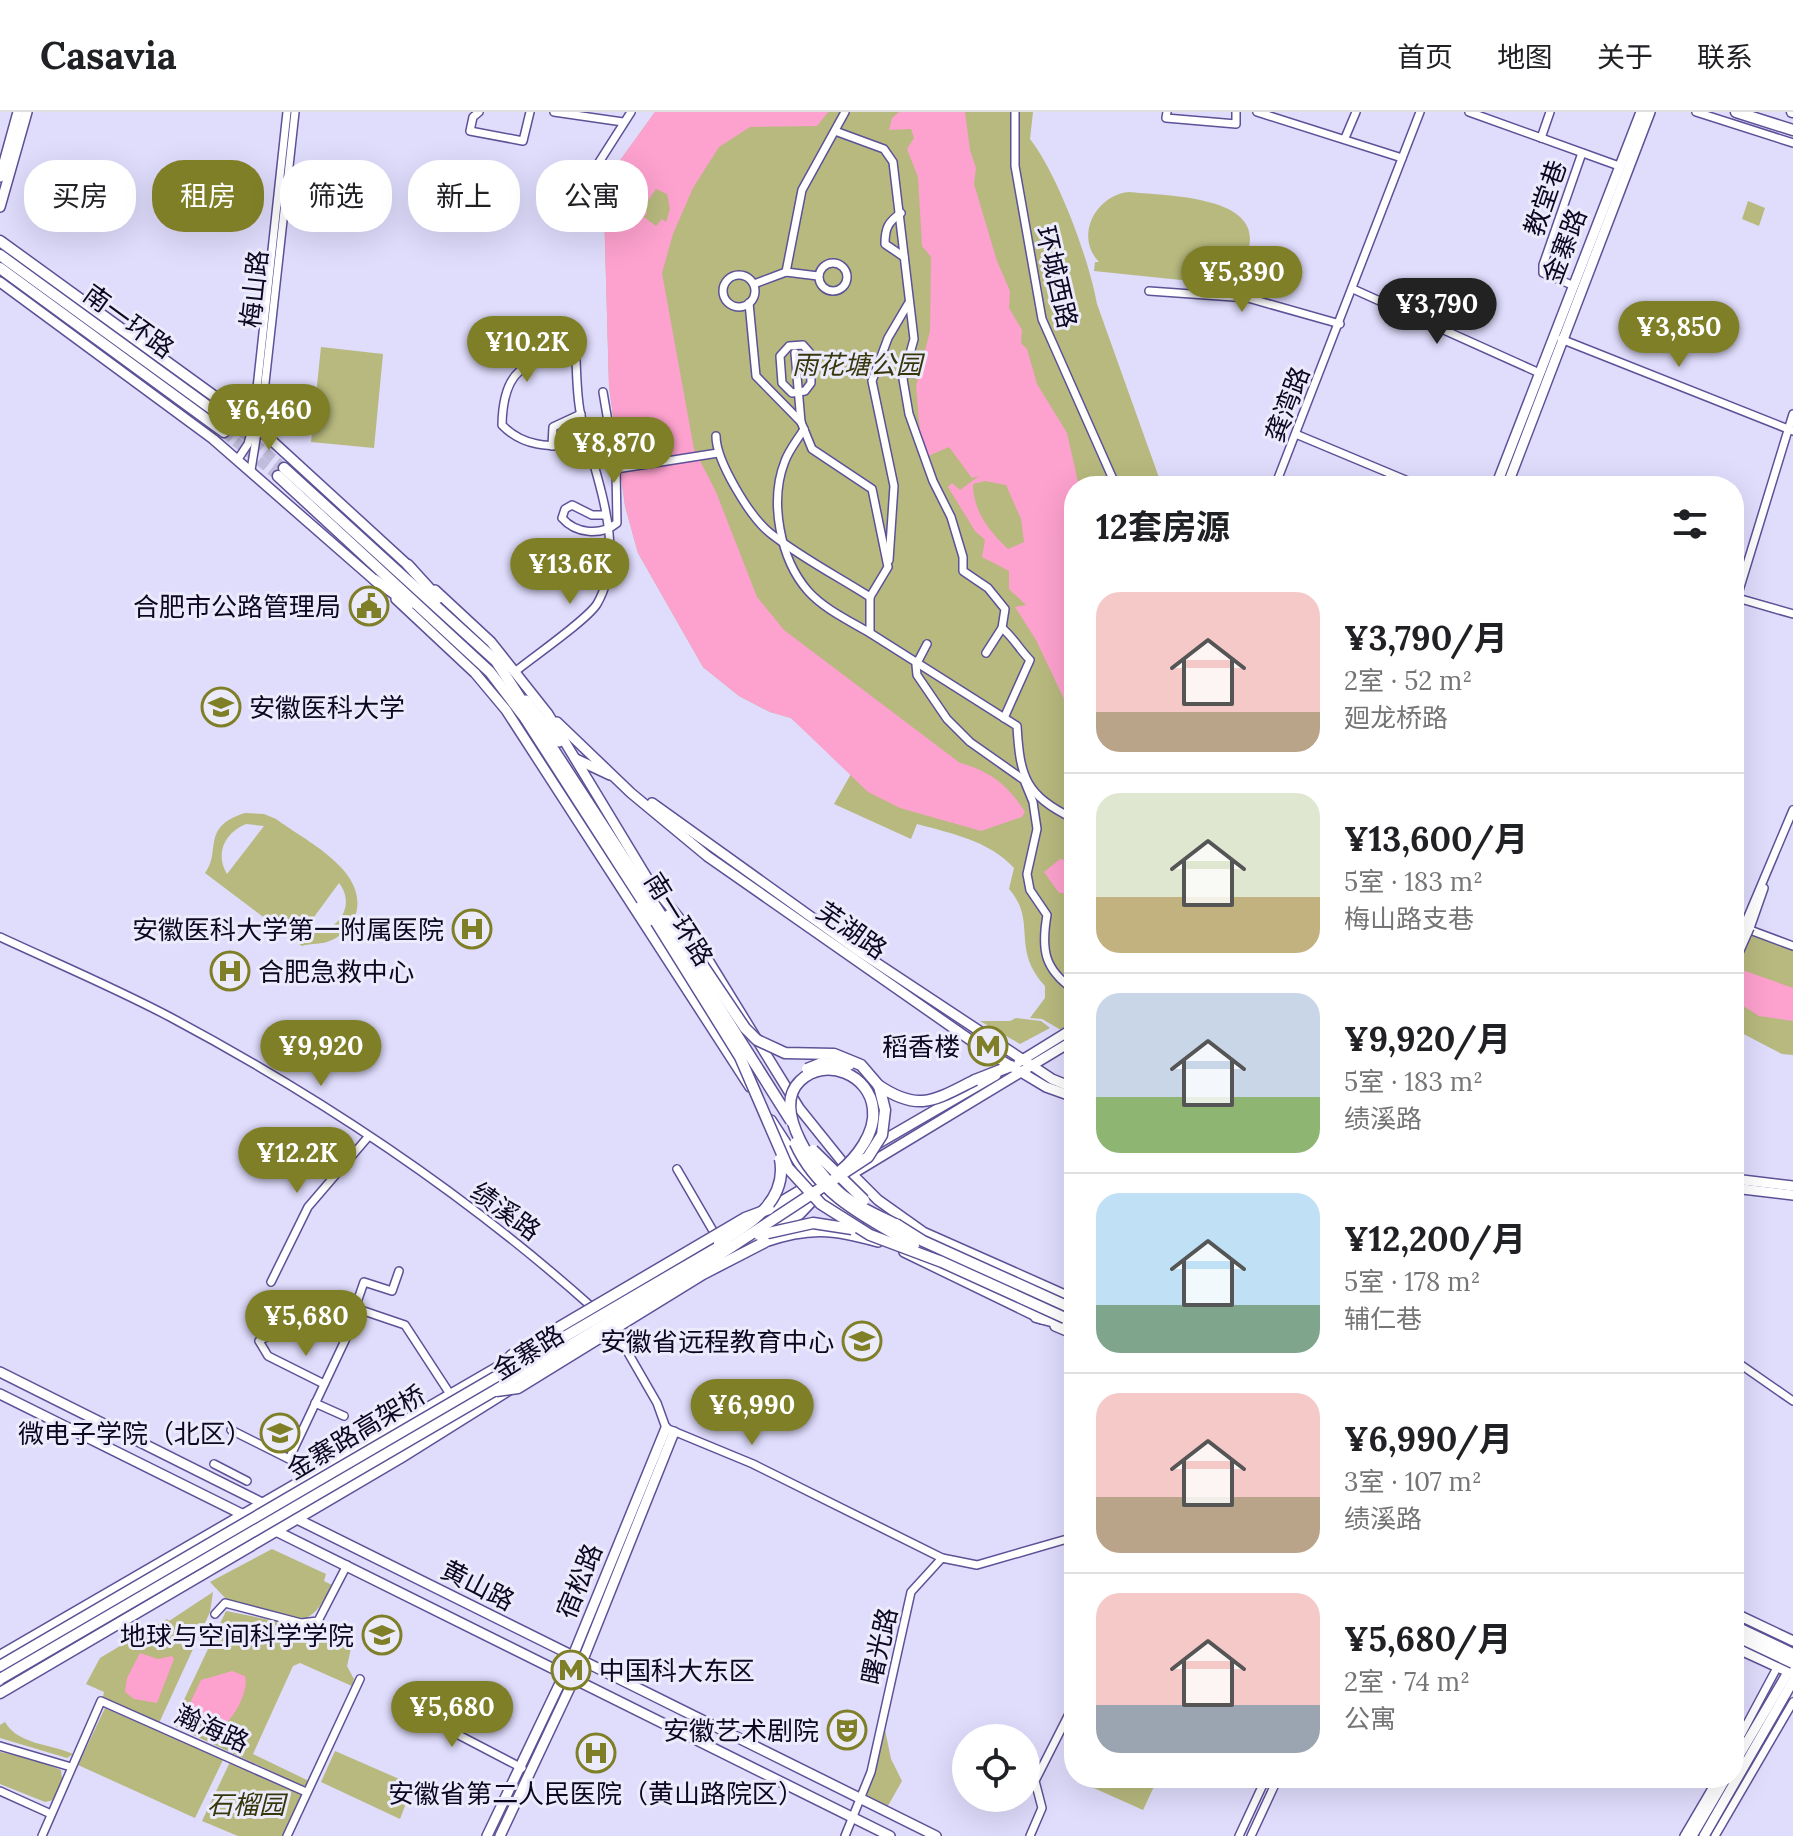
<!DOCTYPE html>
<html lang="zh">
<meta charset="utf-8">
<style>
body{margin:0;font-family:Lora,"Noto Sans SC",serif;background:#f2f2f2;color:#202124;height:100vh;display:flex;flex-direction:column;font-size:30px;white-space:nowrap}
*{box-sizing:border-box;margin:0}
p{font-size:26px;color:#757577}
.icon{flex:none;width:44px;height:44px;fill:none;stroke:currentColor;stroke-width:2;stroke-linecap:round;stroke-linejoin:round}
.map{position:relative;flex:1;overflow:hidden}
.details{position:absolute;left:1064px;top:364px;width:680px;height:1312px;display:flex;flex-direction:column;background:#fff;border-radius:32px;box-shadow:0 8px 32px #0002}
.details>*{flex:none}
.hud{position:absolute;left:24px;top:48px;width:760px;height:72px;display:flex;gap:16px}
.controls{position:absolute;left:952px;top:1612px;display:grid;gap:16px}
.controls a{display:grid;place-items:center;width:88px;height:88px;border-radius:50%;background:#fff;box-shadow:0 8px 32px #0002;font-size:40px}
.price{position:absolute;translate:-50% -68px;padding:0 18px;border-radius:28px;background:#7f7f28;color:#fff;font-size:26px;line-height:52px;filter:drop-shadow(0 2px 4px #0008)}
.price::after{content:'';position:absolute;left:50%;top:48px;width:24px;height:18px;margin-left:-12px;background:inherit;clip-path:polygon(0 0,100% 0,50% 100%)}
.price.current{background:#222;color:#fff}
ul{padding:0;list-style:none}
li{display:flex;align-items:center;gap:24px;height:200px;padding:0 32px}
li+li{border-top:2px solid #e0e0e0}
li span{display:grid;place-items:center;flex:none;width:224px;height:160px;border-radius:24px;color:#555}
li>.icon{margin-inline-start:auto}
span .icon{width:96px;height:96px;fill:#fffc;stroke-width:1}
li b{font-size:34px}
h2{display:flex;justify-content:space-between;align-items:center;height:96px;padding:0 32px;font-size:34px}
.chip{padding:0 28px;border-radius:32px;background:#fff;box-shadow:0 8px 32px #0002;font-size:28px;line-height:72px}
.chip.current{background:#7f7f28;color:#fff}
header{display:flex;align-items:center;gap:48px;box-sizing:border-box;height:112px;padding:0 40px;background:#fff;border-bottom:2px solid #e0e0e0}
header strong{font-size:38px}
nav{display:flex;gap:44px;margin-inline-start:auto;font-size:28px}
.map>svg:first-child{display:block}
.green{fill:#b7b97e;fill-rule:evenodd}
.water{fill:#fda1ce;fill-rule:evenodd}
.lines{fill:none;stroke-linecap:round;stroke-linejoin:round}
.highway-tunnel{stroke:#c0bcdb;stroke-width:10;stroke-dasharray:10 5;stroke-linecap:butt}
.minor-casing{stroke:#5d5197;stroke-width:10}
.major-casing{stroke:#5d5197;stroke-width:12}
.highway-casing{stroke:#5d5197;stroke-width:13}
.minor{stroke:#fff;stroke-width:7}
.major{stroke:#fff;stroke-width:9}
.highway{stroke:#fff;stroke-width:10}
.minor-bridge-casing{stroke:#5d5197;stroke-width:10;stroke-linecap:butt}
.highway-bridge-casing{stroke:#5d5197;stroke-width:13;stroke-linecap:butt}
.minor-bridge{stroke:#fff;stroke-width:7}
.highway-bridge{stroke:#fff;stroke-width:10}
.labels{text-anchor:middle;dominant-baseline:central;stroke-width:6;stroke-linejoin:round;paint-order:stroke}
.street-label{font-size:26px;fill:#0d0722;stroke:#ecebfb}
.park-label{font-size:26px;font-style:italic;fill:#37370c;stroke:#ecebfb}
.poi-label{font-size:26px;fill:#0d0722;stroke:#ecebfb;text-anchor:end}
</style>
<header>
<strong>Casavia</strong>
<nav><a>首页</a><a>地图</a><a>关于</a><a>联系</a></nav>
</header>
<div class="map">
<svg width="1793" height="1724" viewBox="0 0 1793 1724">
<rect width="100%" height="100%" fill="#dfdcfc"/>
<g class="green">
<path d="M655,0H1033L1030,27C1058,63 1089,147 1097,192L1162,374H1074V910L1061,918L1042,907L1030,906L1045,886V874C1010,836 1038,810 1009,777L1014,756C990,729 950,721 917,712L911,727L834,692L851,662L791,606L770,600L739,584L703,555L638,441L625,394L609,274L604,95L616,54Z"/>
<path d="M1129,80C1162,84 1275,82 1245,146C1238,160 1225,168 1210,171L1094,159L1095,150H1099C1074,124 1096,83 1129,80Z"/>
<polygon points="1748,89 1765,96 1759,114 1742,107"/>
<polygon points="321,235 383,242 374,336 311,330"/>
<path d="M245,701L264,702L276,707C304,728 368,758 356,801C353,813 343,823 332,828C322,833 311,831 302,834L205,761C222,739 200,715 245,701ZM246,712L264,714L227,762C215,742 224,721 246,712ZM339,771C359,797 332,826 303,820Z"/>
<polygon points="1734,814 1793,833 1793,943 1782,942 1734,917"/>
<polygon points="1016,906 1041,909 1050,916 1020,932 980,909 1010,909"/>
<path d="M272,1437L326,1462L324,1469L332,1473C324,1488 318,1502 302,1508L228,1489L210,1470Z"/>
<polygon points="213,1480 210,1500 159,1611 103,1585 104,1580 86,1572 100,1546 130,1528 133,1531 139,1527 137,1524 167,1507 169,1509"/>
<polygon points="226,1499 334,1521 352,1532 347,1554 354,1567 352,1574 300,1551 293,1554 253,1642 309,1669 305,1675 172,1613"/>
<polygon points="105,1596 223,1648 195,1706 78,1653"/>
<polygon points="883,1608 891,1647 902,1669 885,1699 861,1687"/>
<path d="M5,1610C18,1633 52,1632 73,1642L67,1646L0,1626V1613Z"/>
<polygon points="335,1639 413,1673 400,1707 321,1670"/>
<polygon points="0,1640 31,1646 61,1658 62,1667 54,1688 45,1690 0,1672"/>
<polygon points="230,1650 302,1682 284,1724 238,1724 202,1709"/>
<polygon points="1090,1666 1158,1666 1143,1698 1087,1673"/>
</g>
<g class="water">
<path d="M655,0H828L817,14L750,15L719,35L693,76L673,122L662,161L694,337L716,380L757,485L784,518L960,651C990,659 1008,673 1025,700L1022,705L981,719L900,696L868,680L791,606L770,600L739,584L703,555L638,441L625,394L609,274L604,95L616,54ZM656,77L667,82L670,97L666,110L662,107L656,114L644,105L647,101L644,94Z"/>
<path d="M899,0H965L970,38L976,56L974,72L997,149L1010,179L1009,196L1022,218L1021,231L1027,237L1037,272L1067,321L1079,374H1074V608L1036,528L1015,495L1026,493L1009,477V459L982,445L985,428L975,419L948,375L952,371L960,378L979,364L972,366L949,335L926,345L921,333L916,274L930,219L931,145L922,134L918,65L907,37L914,26L911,17L889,18L892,6ZM985,369L1006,373L1021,407L1024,430L1008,437C989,419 973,399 973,372Z"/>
<polygon points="1060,747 1065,748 1069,763 1074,766 1074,781 1059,781 1044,760"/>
<polygon points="1734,855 1793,876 1793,909 1759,904 1734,888"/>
<polygon points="140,1541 158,1547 172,1544 174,1547 157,1591 134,1587 125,1580 127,1566"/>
<path d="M232,1559L245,1564C250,1579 231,1614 215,1618L188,1595L201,1568Z"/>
</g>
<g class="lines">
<g class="highway-tunnel">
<polyline points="231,311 284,356"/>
<polyline points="224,320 278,364"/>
</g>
<defs>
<g id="minor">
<polyline points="479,0 473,5 470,19 523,29 530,0"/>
<polyline points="554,0 623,10"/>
<polyline points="1015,0 1015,54 1042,207 1116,374"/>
<polyline points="1167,0 1166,6 1236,12 1236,0"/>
<polyline points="1257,0 1402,46"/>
<polyline points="1469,0 1619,54"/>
<polyline points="1696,0 1793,31"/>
<polyline points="835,19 884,37 893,50 914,227 903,267 909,302 933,369 951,405 963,445 963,459 988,476 1005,497 1002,516 986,541"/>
<polyline points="1345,26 1356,0"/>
<polyline points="1541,26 1550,0"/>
<polyline points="582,77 631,0"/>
<path d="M901,101C888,110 885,116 885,132L904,145"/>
<circle cx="833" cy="165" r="14"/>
<polyline points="786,160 802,78 845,0"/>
<circle cx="739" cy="179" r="16"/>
<polyline points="754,172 786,160 818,164"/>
<polyline points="1572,173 1543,161 1543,153 1582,41"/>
<polyline points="1353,177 1535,259"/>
<polyline points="1149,179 1248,186 1340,212"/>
<path d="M749,191L756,264L801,310L812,337L872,377L888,455L870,485V521L1017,614C1020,665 1025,683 1074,707"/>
<polyline points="1561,227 1793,319"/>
<polygon points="803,233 810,241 811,271 805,279 792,281 782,271 780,244 789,234"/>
<polyline points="795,241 801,310"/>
<path d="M603,280L616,357L617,411C601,424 576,422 562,406L565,397L572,393L592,403H605"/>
<path d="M804,317C798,327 789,338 785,349C769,389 780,447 808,479C824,497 850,509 870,521"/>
<polyline points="1298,323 1420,374"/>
<path d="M716,324C716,349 750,405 770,421C800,445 837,464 870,485"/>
<polyline points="552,334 553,315 581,302"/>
<polyline points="238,347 248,332 253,313 287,0"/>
<polyline points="616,357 718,341"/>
<polyline points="251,358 265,271 295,0"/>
<polyline points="1275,374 1420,0"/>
<polyline points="889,448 894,374 872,269 888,226 908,192"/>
<polyline points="1734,485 1793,502"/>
<polyline points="1737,485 1793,302"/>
<path d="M1002,516C1014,526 1019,537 1030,548L1004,606"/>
<path d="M927,532L916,553L917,563L947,607L970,630L1024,668L1033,690L1037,717L1027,762L1030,778L1047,803C1041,838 1044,857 1074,878"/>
<path d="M516,559C533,545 587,508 597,492C629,437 593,360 581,304C577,287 577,267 576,249C523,244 503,260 502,313C526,338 556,334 589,334"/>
<polyline points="1734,812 1793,834"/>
<polyline points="1744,814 1793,698"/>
<polyline points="1750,816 1764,776"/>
<path d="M0,825C56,851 115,876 170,905C320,985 467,1083 594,1197"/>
<polyline points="677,1057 716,1124"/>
<polyline points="271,1170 308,1095 368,1025"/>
<polyline points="355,1196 405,1213 450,1282"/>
<polyline points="612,1213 657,1291 666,1316 753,1352 942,1446"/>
<polyline points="278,1219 259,1229 268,1244 324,1272"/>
<polyline points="1734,1248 1793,1289"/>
<polyline points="315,1291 344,1304"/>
<polyline points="231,1318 289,1347 357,1203 355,1196 364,1170 392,1179 399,1159"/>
<polyline points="214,1352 247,1369"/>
<polyline points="215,1502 225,1491 301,1511 318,1509 347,1453"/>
<polyline points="468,1578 450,1612 451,1619 522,1656"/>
<polyline points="0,1634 71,1655"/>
<polyline points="1734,1636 1779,1552"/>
<polyline points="0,1679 51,1702"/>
<polyline points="42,1724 101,1589 306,1680"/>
<polyline points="287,1724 360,1567"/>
<polyline points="845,1724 871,1660 911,1480 942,1446 977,1453 1074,1425"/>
<polyline points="1030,1724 1042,1696 1035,1669 1074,1592"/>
<polyline points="1239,1724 1266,1666"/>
<polyline points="1251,1724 1278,1666"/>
<polyline points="1684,1724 1718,1666"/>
<polyline points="1715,1724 1793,1590"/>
</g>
<g id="major">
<polyline points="0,65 18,0"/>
<polyline points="0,95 27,0"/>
<polyline points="0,170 213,327 379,472"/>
<polyline points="258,316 412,457"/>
<polyline points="1496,374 1641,0"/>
<polyline points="1507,374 1650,0"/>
<polyline points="435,478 491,530 548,602 649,769 692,822 799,996 852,1062 878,1088 923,1120 1074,1187"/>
<polyline points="396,487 475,561 506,598 750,975"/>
<polyline points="526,588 559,630"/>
<polyline points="557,610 631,681 707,744 989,941 1046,975 1074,985"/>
<polyline points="576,647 610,663"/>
<polyline points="652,691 860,840 1052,967 1074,976"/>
<polyline points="1019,950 1074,916"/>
<polyline points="771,1008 819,1082 858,1110"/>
<polyline points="877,1032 996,963"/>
<polyline points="1734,1067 1793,1074"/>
<polyline points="1734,1076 1793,1083"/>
<path d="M765,1130C809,1115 833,1117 878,1130"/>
<polyline points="904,1140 1042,1207"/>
<polyline points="728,1144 800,1102 819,1082 1074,928"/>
<polyline points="1055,1214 1074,1222"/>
<polyline points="0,1260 266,1393"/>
<polyline points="0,1282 890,1724"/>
<polyline points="291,1404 936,1724"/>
<polyline points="1734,1501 1793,1529"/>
<polyline points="1734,1535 1793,1562"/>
<polyline points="1734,1652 1793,1552"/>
<polyline points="487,1724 572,1546 666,1316"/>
<polyline points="500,1724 582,1550 674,1320"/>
<polyline points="1692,1724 1726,1666"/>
<polyline points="1704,1724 1793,1569"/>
</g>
<g id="highway">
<polyline points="1736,0 1793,18"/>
<polyline points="1792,0 1793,0"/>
<polyline points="0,129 258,316"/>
<polyline points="0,143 231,311"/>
<polyline points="0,156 224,320"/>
<polyline points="284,356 496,549 663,806"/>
<polyline points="278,364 490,560 525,606 656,810"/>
<polyline points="408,453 438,486"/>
<polyline points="375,468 409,492"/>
<polyline points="640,795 648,814"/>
<polyline points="975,968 1011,954"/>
<polyline points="763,1101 825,1064"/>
<polyline points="1073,1187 1074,1188"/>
<polyline points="1036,1205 1074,1215"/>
<polyline points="0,1544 507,1250"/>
<polyline points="0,1581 400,1346 510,1277"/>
</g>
</defs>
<use href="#minor" class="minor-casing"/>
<use href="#major" class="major-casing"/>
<use href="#highway" class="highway-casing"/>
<use href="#minor" class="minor"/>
<use href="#major" class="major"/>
<use href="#highway" class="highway"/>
<defs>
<g id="minor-bridge">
<polyline points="1734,837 1744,814"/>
<polyline points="1734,852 1750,816"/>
</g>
<g id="highway-bridge">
<polyline points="663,806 791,1009"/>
<polyline points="656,810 740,945 788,1056 821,1092 870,1123 942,1150 1065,1206"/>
<polyline points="807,957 822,951 849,953"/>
<path d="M878,973C919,1001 935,988 975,968"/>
<path d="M795,1031C818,1083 867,1106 914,1133"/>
<polyline points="813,1038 864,1088"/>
<path d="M839,1060C856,1046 876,1021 873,997C870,963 826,944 800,969C770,998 817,1061 840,1081C856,1095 880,1104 899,1114"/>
<polyline points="896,1112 923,1129 1071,1196"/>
<polyline points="759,1123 813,1111 852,1117"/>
<path d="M719,1131C750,1112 788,1089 780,1047"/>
<polyline points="500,1256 512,1243 745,1106 769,1097"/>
<polyline points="496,1279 518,1276 703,1162 765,1130"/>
<polyline points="1734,1514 1793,1542"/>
<polyline points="1734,1523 1793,1551"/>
<polyline points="0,1554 727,1130"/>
<polyline points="0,1567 494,1279 707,1151 868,1045 882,1023 885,998 879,974 861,953 834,942 785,941 757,928 745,916 669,803"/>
</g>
</defs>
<use href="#minor-bridge" class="minor-bridge-casing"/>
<use href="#highway-bridge" class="highway-bridge-casing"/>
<use href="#minor-bridge" class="minor-bridge"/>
<use href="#highway-bridge" class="highway-bridge"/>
</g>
<defs>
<symbol id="civic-ring" viewBox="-11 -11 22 22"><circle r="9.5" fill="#ecebfb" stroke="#7f7f28" stroke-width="1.5"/><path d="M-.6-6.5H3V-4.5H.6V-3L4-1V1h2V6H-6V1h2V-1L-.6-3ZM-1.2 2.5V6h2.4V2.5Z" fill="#7f7f28"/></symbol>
<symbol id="university-ring" viewBox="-11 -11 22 22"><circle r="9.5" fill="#ecebfb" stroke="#7f7f28" stroke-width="1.5"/><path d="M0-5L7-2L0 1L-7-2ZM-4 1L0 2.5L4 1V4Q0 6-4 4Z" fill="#7f7f28"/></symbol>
<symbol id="hospital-ring" viewBox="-11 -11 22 22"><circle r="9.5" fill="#ecebfb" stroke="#7f7f28" stroke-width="1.5"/><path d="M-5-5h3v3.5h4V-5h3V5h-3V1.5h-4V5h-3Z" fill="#7f7f28"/></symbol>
<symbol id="metro-ring" viewBox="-11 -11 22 22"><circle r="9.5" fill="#ecebfb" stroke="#7f7f28" stroke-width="1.5"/><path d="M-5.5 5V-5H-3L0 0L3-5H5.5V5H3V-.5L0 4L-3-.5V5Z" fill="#7f7f28"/></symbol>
<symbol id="theatre-ring" viewBox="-11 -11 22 22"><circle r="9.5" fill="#ecebfb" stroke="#7f7f28" stroke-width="1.5"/><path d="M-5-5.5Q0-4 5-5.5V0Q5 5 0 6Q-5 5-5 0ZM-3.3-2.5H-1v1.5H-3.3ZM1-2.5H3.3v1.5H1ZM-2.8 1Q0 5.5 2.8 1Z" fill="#7f7f28"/></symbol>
</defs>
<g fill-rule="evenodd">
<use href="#civic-ring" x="347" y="472" width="44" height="44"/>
<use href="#university-ring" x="199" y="573" width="44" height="44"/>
<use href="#hospital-ring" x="450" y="795" width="44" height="44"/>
<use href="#hospital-ring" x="208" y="837" width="44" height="44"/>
<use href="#metro-ring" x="966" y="912" width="44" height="44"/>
<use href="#university-ring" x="840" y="1207" width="44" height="44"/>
<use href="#university-ring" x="258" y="1299" width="44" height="44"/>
<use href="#university-ring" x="360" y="1501" width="44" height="44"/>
<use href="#metro-ring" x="549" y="1536" width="44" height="44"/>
<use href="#theatre-ring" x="825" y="1596" width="44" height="44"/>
<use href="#hospital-ring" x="574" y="1619" width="44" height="44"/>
</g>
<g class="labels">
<g class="street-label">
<text transform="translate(1545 86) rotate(-71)">教堂巷</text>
<text transform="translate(1564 134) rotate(-69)">金寨路</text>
<text transform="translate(1057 165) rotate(77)">环城西路</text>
<text transform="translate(254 177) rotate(-84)">梅山路</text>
<text transform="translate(129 209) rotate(36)">南一环路</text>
<text transform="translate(1287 292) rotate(-69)">龚湾路</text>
<text transform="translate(679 807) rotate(58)">南一环路</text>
<text transform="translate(852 818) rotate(35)">芜湖路</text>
<text transform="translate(506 1099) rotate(36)">绩溪路</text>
<text transform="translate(528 1240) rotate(-32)">金寨路</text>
<text transform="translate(356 1320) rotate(-31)">金寨路高架桥</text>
<text transform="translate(579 1469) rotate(-68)">宿松路</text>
<text transform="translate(478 1473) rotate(27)">黄山路</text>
<text transform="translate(879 1534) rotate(-77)">曙光路</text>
<text transform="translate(212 1616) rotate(24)">瀚海路</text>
</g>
<g class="park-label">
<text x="857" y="252">雨花塘公园</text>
<text x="246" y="1692">石榴园</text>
</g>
<g class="poi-label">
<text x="341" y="494">合肥市公路管理局</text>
<text x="249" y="595" text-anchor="start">安徽医科大学</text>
<text x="444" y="817">安徽医科大学第一附属医院</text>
<text x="258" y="859" text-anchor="start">合肥急救中心</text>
<text x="960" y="934">稻香楼</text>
<text x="834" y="1229">安徽省远程教育中心</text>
<text x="252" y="1321">微电子学院（北区）</text>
<text x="354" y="1523">地球与空间科学学院</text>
<text x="599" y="1558" text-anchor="start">中国科大东区</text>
<text x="819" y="1618">安徽艺术剧院</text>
<text x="596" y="1681" text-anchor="middle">安徽省第二人民医院（黄山路院区）</text>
</g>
</g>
</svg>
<div class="controls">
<a><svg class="icon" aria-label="locate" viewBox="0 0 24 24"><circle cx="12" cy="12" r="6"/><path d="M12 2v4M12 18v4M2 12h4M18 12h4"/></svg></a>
</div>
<b class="price" style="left:1242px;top:202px">¥5,390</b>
<b class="price current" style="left:1437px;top:234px">¥3,790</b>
<b class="price" style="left:1679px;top:257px">¥3,850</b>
<b class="price" style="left:527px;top:272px">¥10.2K</b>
<b class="price" style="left:269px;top:340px">¥6,460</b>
<b class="price" style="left:614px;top:373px">¥8,870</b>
<b class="price" style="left:570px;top:494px">¥13.6K</b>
<b class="price" style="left:321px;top:976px">¥9,920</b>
<b class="price" style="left:297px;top:1083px">¥12.2K</b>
<b class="price" style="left:306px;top:1246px">¥5,680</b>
<b class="price" style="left:752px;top:1335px">¥6,990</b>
<b class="price" style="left:452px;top:1637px">¥5,680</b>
<div class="hud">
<a class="chip">买房</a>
<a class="chip current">租房</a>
<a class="chip">筛选</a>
<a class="chip">新上</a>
<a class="chip">公寓</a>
</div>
<section class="details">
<h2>12套房源<svg class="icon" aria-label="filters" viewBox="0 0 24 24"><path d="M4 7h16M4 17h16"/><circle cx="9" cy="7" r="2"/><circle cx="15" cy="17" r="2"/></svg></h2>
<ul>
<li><span style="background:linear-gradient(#f6c9c9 75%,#b9a48a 0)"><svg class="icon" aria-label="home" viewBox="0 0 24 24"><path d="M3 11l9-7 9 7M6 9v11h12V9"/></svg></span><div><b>¥3,790/月</b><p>2室 · 52 m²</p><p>廻龙桥路</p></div></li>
<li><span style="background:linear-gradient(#dfe7d0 65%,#c2b280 0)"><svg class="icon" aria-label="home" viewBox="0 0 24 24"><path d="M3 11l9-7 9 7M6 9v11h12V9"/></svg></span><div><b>¥13,600/月</b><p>5室 · 183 m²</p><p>梅山路支巷</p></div></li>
<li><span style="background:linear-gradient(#c9d6e8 65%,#8fb573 0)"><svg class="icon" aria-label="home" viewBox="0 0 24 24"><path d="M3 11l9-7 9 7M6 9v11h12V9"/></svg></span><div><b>¥9,920/月</b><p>5室 · 183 m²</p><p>绩溪路</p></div></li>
<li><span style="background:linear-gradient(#bfe0f5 70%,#7fa58c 0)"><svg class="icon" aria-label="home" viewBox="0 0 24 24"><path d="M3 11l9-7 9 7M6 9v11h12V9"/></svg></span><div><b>¥12,200/月</b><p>5室 · 178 m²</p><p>辅仁巷</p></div></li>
<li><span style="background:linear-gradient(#f6c9c9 65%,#b9a48a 0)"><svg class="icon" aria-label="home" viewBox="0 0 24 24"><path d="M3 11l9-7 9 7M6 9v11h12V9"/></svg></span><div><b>¥6,990/月</b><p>3室 · 107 m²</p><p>绩溪路</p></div></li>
<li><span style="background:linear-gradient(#f6c9c9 70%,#9aa5b1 0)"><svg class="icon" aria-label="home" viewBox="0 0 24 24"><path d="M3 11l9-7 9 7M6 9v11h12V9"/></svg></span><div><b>¥5,680/月</b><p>2室 · 74 m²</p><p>公寓</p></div></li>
</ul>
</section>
</div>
